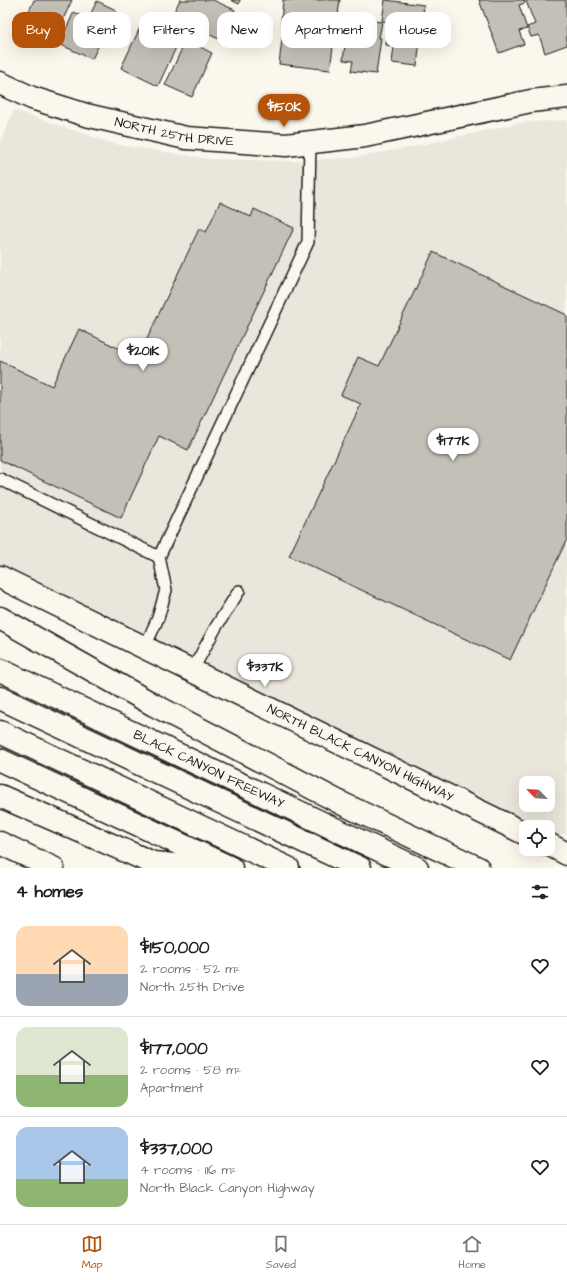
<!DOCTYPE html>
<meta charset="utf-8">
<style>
body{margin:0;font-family:"Architects Daughter",sans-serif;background:#f2f2f2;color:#202124;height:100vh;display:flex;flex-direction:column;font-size:15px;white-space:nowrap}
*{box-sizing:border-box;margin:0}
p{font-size:13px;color:#757577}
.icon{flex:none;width:22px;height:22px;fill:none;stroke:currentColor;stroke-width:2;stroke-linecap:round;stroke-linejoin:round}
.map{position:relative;height:868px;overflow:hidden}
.sheet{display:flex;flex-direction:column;background:#fff;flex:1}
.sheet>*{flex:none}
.hud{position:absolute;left:12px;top:12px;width:543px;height:36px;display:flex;gap:8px}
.needle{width:26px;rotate:295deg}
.buttons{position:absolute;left:519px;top:776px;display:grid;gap:8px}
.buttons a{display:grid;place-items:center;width:36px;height:36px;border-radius:8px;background:#fff;box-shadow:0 4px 16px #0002;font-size:20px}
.price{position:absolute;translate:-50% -34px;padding:0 9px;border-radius:14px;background:#fff;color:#222;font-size:13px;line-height:26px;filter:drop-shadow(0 1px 2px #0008)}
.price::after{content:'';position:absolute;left:50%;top:24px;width:12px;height:9px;margin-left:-6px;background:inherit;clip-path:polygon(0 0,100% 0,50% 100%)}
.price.active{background:#b45309;color:#fff}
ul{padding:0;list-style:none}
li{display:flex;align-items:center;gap:12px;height:100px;padding:0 16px}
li+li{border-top:1px solid #e0e0e0}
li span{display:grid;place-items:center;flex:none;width:112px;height:80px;border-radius:12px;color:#555}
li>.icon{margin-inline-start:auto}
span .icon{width:48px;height:48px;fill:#fffc;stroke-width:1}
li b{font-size:17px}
h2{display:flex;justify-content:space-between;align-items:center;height:48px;padding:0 16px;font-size:17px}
.chip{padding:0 14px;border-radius:12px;background:#fff;box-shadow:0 4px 16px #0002;font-size:14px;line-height:36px}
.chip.active{background:#b45309;color:#fff}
.tabs{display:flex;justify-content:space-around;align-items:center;height:56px;border-top:1px solid #e0e0e0;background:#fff;font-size:11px;color:#757577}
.tabs a{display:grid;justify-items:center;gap:2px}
.tabs .active{color:#b45309}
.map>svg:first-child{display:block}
.built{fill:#eae6dc;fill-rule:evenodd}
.building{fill:#c3c0b8;stroke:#1c1c1c}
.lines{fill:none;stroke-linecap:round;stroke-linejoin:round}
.service-casing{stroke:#1c1c1c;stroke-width:14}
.tertiary-casing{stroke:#1c1c1c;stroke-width:25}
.secondary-casing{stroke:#1c1c1c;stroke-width:25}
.motorway-casing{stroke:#1c1c1c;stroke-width:25}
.service{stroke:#fbf7ec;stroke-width:11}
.tertiary{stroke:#fbf7ec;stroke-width:22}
.secondary{stroke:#fbf7ec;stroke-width:22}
.motorway{stroke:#fbf7ec;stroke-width:22}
.labels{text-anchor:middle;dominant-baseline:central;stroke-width:3;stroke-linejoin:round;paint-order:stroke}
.street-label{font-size:13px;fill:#1c1c1c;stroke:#fbf7ec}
</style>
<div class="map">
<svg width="567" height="868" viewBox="0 0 567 868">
<rect width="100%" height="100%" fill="#fbf7ec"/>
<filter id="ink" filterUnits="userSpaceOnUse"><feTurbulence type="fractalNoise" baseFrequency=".025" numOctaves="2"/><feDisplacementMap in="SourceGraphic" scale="8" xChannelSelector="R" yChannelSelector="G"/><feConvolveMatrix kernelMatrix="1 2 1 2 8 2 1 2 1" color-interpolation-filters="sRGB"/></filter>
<g filter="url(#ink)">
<path class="built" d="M14,110L114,144L209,159L294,161L350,158L407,148L519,123L567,120L566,834L556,835L548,833V827H535L0,567V143ZM526,783H548V805H526Z"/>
<g class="building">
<polygon points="34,0 72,0 54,39 23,24"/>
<polygon points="180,0 213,0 235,10 221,40 171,17"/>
<polygon points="231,0 240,0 239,4"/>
<polygon points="283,0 340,0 336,29 281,23"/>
<polygon points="385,0 424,5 417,66 392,63 394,46 386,45 389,22 382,21"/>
<polygon points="479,0 524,0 525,3 519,5 527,29 519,31 524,44 499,53"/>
<polygon points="529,0 566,0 567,45 545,53 539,35 531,37 527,27 535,24 526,1"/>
<polygon points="97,1 116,10 92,59 59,44 74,12 88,19"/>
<polygon points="145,17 165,26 162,33 179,41 158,86 121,68"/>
<polygon points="345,18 382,22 379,38 381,38 376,74 351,71 353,61 343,60 346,38 343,38"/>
<polygon points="283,31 334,38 330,70 279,64"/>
<polygon points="186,40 212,53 192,97 165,85"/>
<polygon points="220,202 251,217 254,209 294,228 188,450 159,436 121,518 0,460 0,361 52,386 79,329 138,358 199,229 206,232"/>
<polygon points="433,252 567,315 567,539 510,660 289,556 361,404 341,395 358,357 379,366"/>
</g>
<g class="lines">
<defs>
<g id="service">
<polyline points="0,479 159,557"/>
<polyline points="145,647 158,618 166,590 159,557 308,242 310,142"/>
<polyline points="192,671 216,627 239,591"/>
</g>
<g id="tertiary">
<path id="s1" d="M0,83L32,98L86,115L186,138L286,145L365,136L531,101L567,97"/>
</g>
<g id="secondary">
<path id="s2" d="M0,577L526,834"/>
<polyline points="0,843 53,868"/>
<polyline points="548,844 567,854"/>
</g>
<g id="motorway">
<polyline points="0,618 154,705 343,804 478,868"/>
<path id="s3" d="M0,670L417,868"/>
<polyline points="0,698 360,868"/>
<polyline points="0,732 288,868"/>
<polyline points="0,760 231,868"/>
<polyline points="0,796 153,863 205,868"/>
</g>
</defs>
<use href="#service" class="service-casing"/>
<use href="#tertiary" class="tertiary-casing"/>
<use href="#secondary" class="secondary-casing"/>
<use href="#motorway" class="motorway-casing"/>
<use href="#service" class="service"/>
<use href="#tertiary" class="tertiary"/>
<use href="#secondary" class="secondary"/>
<use href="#motorway" class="motorway"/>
</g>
</g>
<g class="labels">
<g class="street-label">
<text stroke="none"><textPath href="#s1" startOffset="182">NORTH 25TH DRIVE</textPath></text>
<text stroke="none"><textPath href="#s2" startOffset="401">NORTH BLACK CANYON HIGHWAY</textPath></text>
<text stroke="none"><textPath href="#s3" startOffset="231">BLACK CANYON FREEWAY</textPath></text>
</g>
</g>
</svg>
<div class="buttons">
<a><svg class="needle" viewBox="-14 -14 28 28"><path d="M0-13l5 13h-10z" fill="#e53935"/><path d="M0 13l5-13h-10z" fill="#757577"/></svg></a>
<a><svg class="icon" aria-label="locate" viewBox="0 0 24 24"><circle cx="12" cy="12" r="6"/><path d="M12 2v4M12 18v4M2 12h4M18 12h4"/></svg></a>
</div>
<b class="price active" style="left:284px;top:128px">$150K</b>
<b class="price" style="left:143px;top:372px">$201K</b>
<b class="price" style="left:453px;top:462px">$177K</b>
<b class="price" style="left:265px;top:688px">$337K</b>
<div class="hud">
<a class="chip active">Buy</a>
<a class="chip">Rent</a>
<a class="chip">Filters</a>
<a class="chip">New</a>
<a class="chip">Apartment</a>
<a class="chip">House</a>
</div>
</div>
<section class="sheet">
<h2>4 homes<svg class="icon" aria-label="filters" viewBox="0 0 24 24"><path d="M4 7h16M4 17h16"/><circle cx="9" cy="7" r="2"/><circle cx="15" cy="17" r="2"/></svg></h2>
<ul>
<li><span style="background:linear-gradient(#ffd9b3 60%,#9aa5b1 0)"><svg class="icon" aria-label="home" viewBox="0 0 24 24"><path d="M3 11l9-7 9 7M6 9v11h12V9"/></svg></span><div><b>$150,000</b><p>2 rooms · 52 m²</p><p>North 25th Drive</p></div><svg class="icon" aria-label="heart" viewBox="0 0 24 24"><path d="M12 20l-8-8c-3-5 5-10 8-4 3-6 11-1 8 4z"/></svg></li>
<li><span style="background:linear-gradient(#dfe7d0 60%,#8fb573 0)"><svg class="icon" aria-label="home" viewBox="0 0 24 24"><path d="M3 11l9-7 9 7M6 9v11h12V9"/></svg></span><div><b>$177,000</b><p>2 rooms · 58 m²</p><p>Apartment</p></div><svg class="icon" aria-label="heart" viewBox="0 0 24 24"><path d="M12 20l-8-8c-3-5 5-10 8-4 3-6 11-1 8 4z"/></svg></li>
<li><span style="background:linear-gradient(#a9c7e8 65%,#8fb573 0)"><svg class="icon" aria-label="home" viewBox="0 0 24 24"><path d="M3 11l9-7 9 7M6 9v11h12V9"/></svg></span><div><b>$337,000</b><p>4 rooms · 116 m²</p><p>North Black Canyon Highway</p></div><svg class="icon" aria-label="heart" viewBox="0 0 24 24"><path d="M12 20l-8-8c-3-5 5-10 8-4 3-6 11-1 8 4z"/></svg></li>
</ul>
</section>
<nav class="tabs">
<a class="active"><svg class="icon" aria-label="map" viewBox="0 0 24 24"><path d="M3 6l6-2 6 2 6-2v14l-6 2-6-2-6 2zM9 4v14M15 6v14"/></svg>Map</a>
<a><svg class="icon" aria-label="saved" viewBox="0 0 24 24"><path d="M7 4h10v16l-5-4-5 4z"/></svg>Saved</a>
<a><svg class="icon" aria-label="home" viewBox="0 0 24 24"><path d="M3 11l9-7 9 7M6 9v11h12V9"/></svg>Home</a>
</nav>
